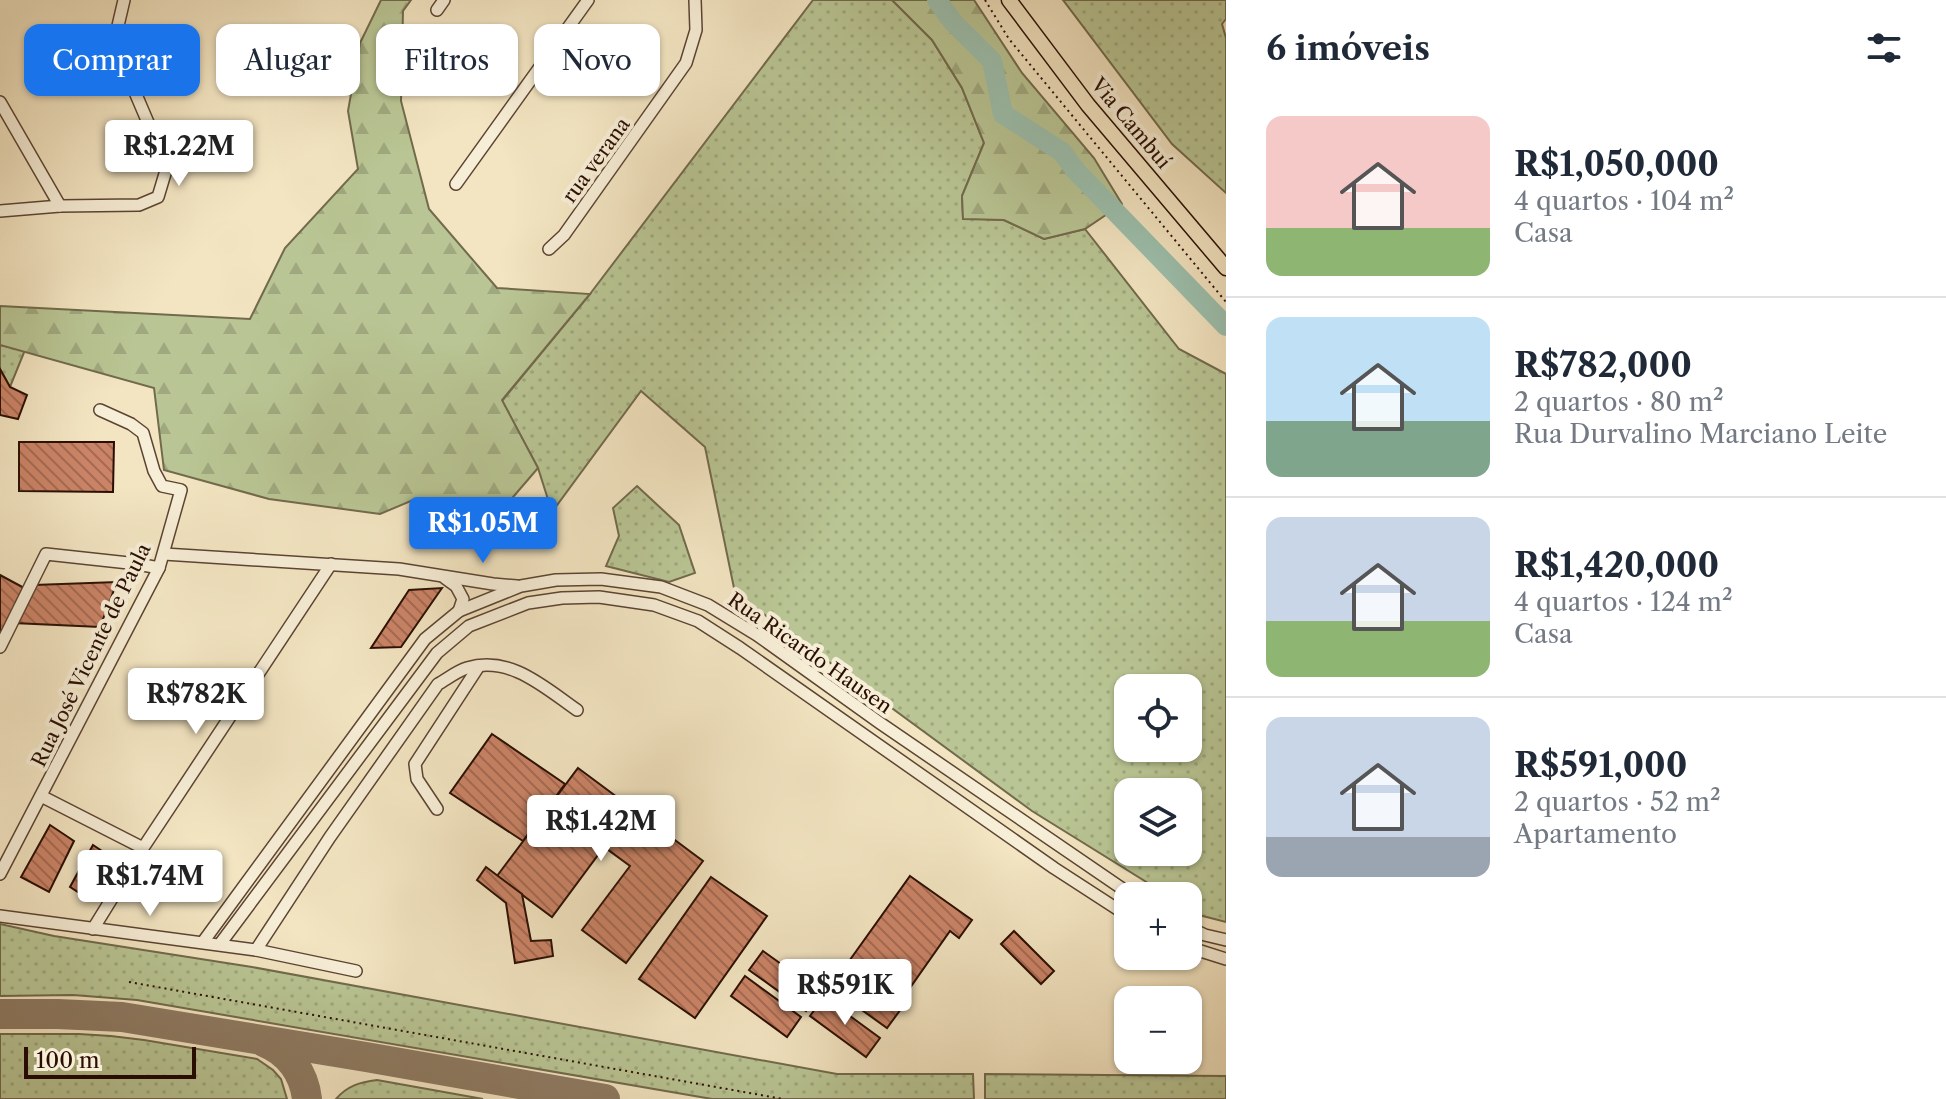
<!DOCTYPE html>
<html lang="pt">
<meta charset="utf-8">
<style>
body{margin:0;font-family:"Libre Caslon Text",serif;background:#f6f6f7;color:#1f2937;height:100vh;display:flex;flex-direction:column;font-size:30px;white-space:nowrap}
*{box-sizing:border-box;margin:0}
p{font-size:26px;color:#747a83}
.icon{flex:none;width:44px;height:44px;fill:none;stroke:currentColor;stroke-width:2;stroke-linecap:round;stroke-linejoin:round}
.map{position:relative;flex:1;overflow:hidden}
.side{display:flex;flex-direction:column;background:#fff;width:720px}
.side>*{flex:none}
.guide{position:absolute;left:24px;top:24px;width:760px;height:72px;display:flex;gap:16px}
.tools{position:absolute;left:1114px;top:674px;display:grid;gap:16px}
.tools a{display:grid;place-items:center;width:88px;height:88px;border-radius:16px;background:#fff;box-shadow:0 2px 6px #0004;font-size:40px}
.scale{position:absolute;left:24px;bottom:20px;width:172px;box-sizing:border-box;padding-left:8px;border:4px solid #2a0e03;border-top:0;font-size:22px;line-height:28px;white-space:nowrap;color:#2a0e03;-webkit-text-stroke:6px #f7eed7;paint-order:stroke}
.price{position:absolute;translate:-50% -68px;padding:0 18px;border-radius:8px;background:#fff;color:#222;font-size:26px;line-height:52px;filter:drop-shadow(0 2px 4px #0008)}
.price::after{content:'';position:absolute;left:50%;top:48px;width:24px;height:18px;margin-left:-12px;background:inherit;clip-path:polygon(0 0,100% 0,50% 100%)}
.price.on{background:#1a73e8;color:#fff}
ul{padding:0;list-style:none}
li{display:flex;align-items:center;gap:24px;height:200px;padding:0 40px}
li+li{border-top:2px solid #e0e1e3}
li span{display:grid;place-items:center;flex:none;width:224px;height:160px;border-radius:16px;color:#555}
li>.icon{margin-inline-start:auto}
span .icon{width:96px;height:96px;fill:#fffc;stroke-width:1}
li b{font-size:34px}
h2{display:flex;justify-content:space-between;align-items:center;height:96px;padding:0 40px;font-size:34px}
.chip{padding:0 28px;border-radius:16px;background:#fff;box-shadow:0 2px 6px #0004;font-size:28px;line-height:72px}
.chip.on{background:#1a73e8;color:#fff}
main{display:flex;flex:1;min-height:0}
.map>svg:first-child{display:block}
.grass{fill:url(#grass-dots);stroke:#726a4c;stroke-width:2;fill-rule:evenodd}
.forest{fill:url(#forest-firs);stroke:#726a4c;stroke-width:2}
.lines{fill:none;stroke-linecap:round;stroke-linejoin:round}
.river{stroke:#9cc0ae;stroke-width:20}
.taxiway{stroke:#8e7a62;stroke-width:30}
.building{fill:url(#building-back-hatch);stroke:#2a0e03;stroke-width:2}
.minor-casing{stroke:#5c4433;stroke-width:14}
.major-casing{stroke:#2a0e03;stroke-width:17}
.path{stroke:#2a0e03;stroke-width:2;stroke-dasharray:2 4;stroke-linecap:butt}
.minor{stroke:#f7eed7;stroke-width:11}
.major{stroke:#f3e5c2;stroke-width:14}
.labels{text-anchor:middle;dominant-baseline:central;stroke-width:8;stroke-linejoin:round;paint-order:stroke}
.street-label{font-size:20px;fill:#2a0e03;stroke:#f7eed7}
</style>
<main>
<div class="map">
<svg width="1226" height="1099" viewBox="0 0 1226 1099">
<defs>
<pattern id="grass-dots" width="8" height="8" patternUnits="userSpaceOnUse" patternTransform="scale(2)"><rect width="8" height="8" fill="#b9c594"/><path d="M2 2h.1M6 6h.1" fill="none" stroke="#9fa87e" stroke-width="1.8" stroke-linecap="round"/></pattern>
<pattern id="forest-firs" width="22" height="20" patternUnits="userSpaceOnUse" patternTransform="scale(2)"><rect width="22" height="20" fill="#b9c594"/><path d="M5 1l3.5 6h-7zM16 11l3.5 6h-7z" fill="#9fa87e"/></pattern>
<pattern id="building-back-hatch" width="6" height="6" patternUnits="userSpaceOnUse" patternTransform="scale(2)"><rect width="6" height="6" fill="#cb8467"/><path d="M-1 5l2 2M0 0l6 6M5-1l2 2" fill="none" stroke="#a56a53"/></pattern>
</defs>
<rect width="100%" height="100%" fill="#f3e5c2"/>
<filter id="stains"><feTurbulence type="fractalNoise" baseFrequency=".0025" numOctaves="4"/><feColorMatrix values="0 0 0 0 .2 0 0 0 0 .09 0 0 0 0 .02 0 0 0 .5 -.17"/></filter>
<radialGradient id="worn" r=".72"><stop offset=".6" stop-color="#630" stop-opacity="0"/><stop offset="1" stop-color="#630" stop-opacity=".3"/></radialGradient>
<g class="grass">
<path d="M813,0H892L932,40L962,88L984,143L962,196L963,218L1004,220L1044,239L1085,229L1179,349L1226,374V922L1199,915L1188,908V896H1169L1032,811L735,593L705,447L641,391L552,512L538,468L502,401L590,294ZM1128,688H1188V748H1128ZM1128,792H1188V852H1128Z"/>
<polygon points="1063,0 1226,0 1226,19 1222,24 1226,38 1226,193 1172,144"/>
<polygon points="0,345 25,350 10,387 0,369"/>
<polygon points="637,486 679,525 695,573 669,582 606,566 619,536 613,508"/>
<polygon points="0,924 54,936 252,967 837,1074 973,1074 974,1099 712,1099 137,1000 73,995 0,996"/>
<polygon points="0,1034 79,1034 111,1036 144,1040 257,1059 273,1070 281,1079 287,1099 0,1099"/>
<polygon points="985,1074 1226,1076 1226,1099 985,1099"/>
<path d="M377,1080L483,1099H336C347,1086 360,1082 377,1080Z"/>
</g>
<g class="forest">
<polygon points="381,0 411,0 403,11 401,101 429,209 497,288 590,294 502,400 538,468 489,525 413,500 380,514 269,499 164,470 154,388 0,345 0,306 250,319 285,248 358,169 348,111 360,43"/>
<polygon points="892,0 974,0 1022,73 1094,158 1122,204 1085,229 1044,239 1004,220 963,219 962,196 984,143 962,88 932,40"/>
</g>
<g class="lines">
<polyline class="river" points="937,0 953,22 992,61 1003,114 1062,152 1076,171 1226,326"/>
<g class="taxiway">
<polyline points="0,1014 58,1014 122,1017 366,1057 605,1099"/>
<path d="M264,1042C289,1052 304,1073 307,1099"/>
</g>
</g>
<g class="building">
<polygon points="0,369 10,387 27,395 18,419 0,415"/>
<polygon points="19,442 114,442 113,492 19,491"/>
<polygon points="0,575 26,589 0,638"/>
<polygon points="117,582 100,627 14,623 34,585"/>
<polygon points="442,588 401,647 371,648 409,590"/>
<polygon points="492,734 565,784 523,841 450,793"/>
<polygon points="578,768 703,861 626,963 582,930 630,866 604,847 552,917 497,876"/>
<polygon points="50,825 74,841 49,892 21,877"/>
<polygon points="93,845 114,859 89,899 70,887"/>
<polygon points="486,867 522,894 531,941 551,940 553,956 515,963 506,903 477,880"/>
<polygon points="910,876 972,920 959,938 950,931 900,1002 847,964"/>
<polygon points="711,877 767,916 695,1018 639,979"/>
<polygon points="1014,931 1054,971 1041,984 1001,944"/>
<polygon points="763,951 820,992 806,1011 749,970"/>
<polygon points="845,968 901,1009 887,1028 831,988"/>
<polygon points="745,976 801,1017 787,1037 731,996"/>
<polygon points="824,997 880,1038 866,1057 810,1016"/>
</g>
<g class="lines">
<defs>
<g id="minor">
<polyline points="437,10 444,0"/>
<polyline points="0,102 60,206"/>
<polyline points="456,184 588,0"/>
<polyline points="0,211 60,206 139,205 158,197 167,167 114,43 124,0"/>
<polyline points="549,249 564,235 686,63 696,30 695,0"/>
<polyline points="164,554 399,569 493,584 517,586"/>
<polyline points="445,578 456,586 463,599 459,611"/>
<polyline points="0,647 46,554 138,564 159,568"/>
<polyline points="41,796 143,848"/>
<polyline points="437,809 417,779 415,764 479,666"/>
<polyline points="0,874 159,568 181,490 162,486 154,471 143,433 131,424 100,410"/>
<polyline points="0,916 256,950 356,971"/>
<polyline points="1188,927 1205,935 1226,940"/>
<polyline points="93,929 143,848 331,564"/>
<polyline points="203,942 425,639 459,611 521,586 556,580 601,579 661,587 708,605 757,635 880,723 1133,896"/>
<polyline points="220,944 437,653 469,626 528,603 562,598 599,597 654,605 698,621 740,648 1054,868 1128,916"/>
<polyline points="1188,947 1226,959"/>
<path d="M256,950L330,837L438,684C447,679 457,671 467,668C510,655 544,687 577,710"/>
</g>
<polyline id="major" points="1009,0 1088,105 1226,268"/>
</defs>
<use href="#minor" class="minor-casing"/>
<use href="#major" class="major-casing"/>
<g class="path">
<polyline points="985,0 1009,39 1226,302"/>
<polyline points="129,982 783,1099"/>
</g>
<use href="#minor" class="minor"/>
<use href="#major" class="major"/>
</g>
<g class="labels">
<g class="street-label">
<text transform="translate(1131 123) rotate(50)">Via Cambuí</text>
<text transform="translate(596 160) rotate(-54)">rua verana</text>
<text transform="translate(810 653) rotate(35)">Rua Ricardo Hausen</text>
<text transform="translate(91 655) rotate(-64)">Rua José Vicente de Paula</text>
</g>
</g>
<rect width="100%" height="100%" filter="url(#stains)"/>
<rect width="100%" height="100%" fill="url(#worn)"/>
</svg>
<div class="tools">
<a><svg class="icon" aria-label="locate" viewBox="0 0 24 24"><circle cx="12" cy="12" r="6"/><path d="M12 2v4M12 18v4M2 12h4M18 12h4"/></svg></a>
<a><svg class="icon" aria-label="layers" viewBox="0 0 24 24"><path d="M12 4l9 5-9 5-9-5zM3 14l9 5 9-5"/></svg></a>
<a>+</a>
<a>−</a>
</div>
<div class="scale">100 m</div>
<b class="price" style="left:179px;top:188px">R$1.22M</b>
<b class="price on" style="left:483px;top:565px">R$1.05M</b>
<b class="price" style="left:196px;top:736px">R$782K</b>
<b class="price" style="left:601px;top:863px">R$1.42M</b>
<b class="price" style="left:150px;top:918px">R$1.74M</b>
<b class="price" style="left:845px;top:1027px">R$591K</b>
<div class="guide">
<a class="chip on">Comprar</a>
<a class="chip">Alugar</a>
<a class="chip">Filtros</a>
<a class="chip">Novo</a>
</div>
</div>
<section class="side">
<h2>6 imóveis<svg class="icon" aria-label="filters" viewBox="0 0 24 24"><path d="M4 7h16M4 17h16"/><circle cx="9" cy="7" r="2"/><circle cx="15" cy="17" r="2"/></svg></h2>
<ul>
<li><span style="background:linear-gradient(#f6c9c9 70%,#8fb573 0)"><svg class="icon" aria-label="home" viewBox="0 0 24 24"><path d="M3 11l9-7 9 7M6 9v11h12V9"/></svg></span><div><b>R$1,050,000</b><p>4 quartos · 104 m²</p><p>Casa</p></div></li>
<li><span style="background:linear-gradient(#bfe0f5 65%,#7fa58c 0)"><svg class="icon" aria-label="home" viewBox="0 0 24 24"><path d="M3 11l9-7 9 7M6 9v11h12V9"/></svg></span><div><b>R$782,000</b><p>2 quartos · 80 m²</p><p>Rua Durvalino Marciano Leite</p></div></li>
<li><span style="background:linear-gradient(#c9d6e8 65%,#8fb573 0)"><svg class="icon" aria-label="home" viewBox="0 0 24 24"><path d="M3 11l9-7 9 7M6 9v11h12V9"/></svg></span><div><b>R$1,420,000</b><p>4 quartos · 124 m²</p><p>Casa</p></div></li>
<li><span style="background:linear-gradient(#c9d6e8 75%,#9aa5b1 0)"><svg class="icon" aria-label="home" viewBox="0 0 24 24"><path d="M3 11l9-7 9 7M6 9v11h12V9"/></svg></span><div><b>R$591,000</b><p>2 quartos · 52 m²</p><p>Apartamento</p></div></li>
</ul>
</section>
</main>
